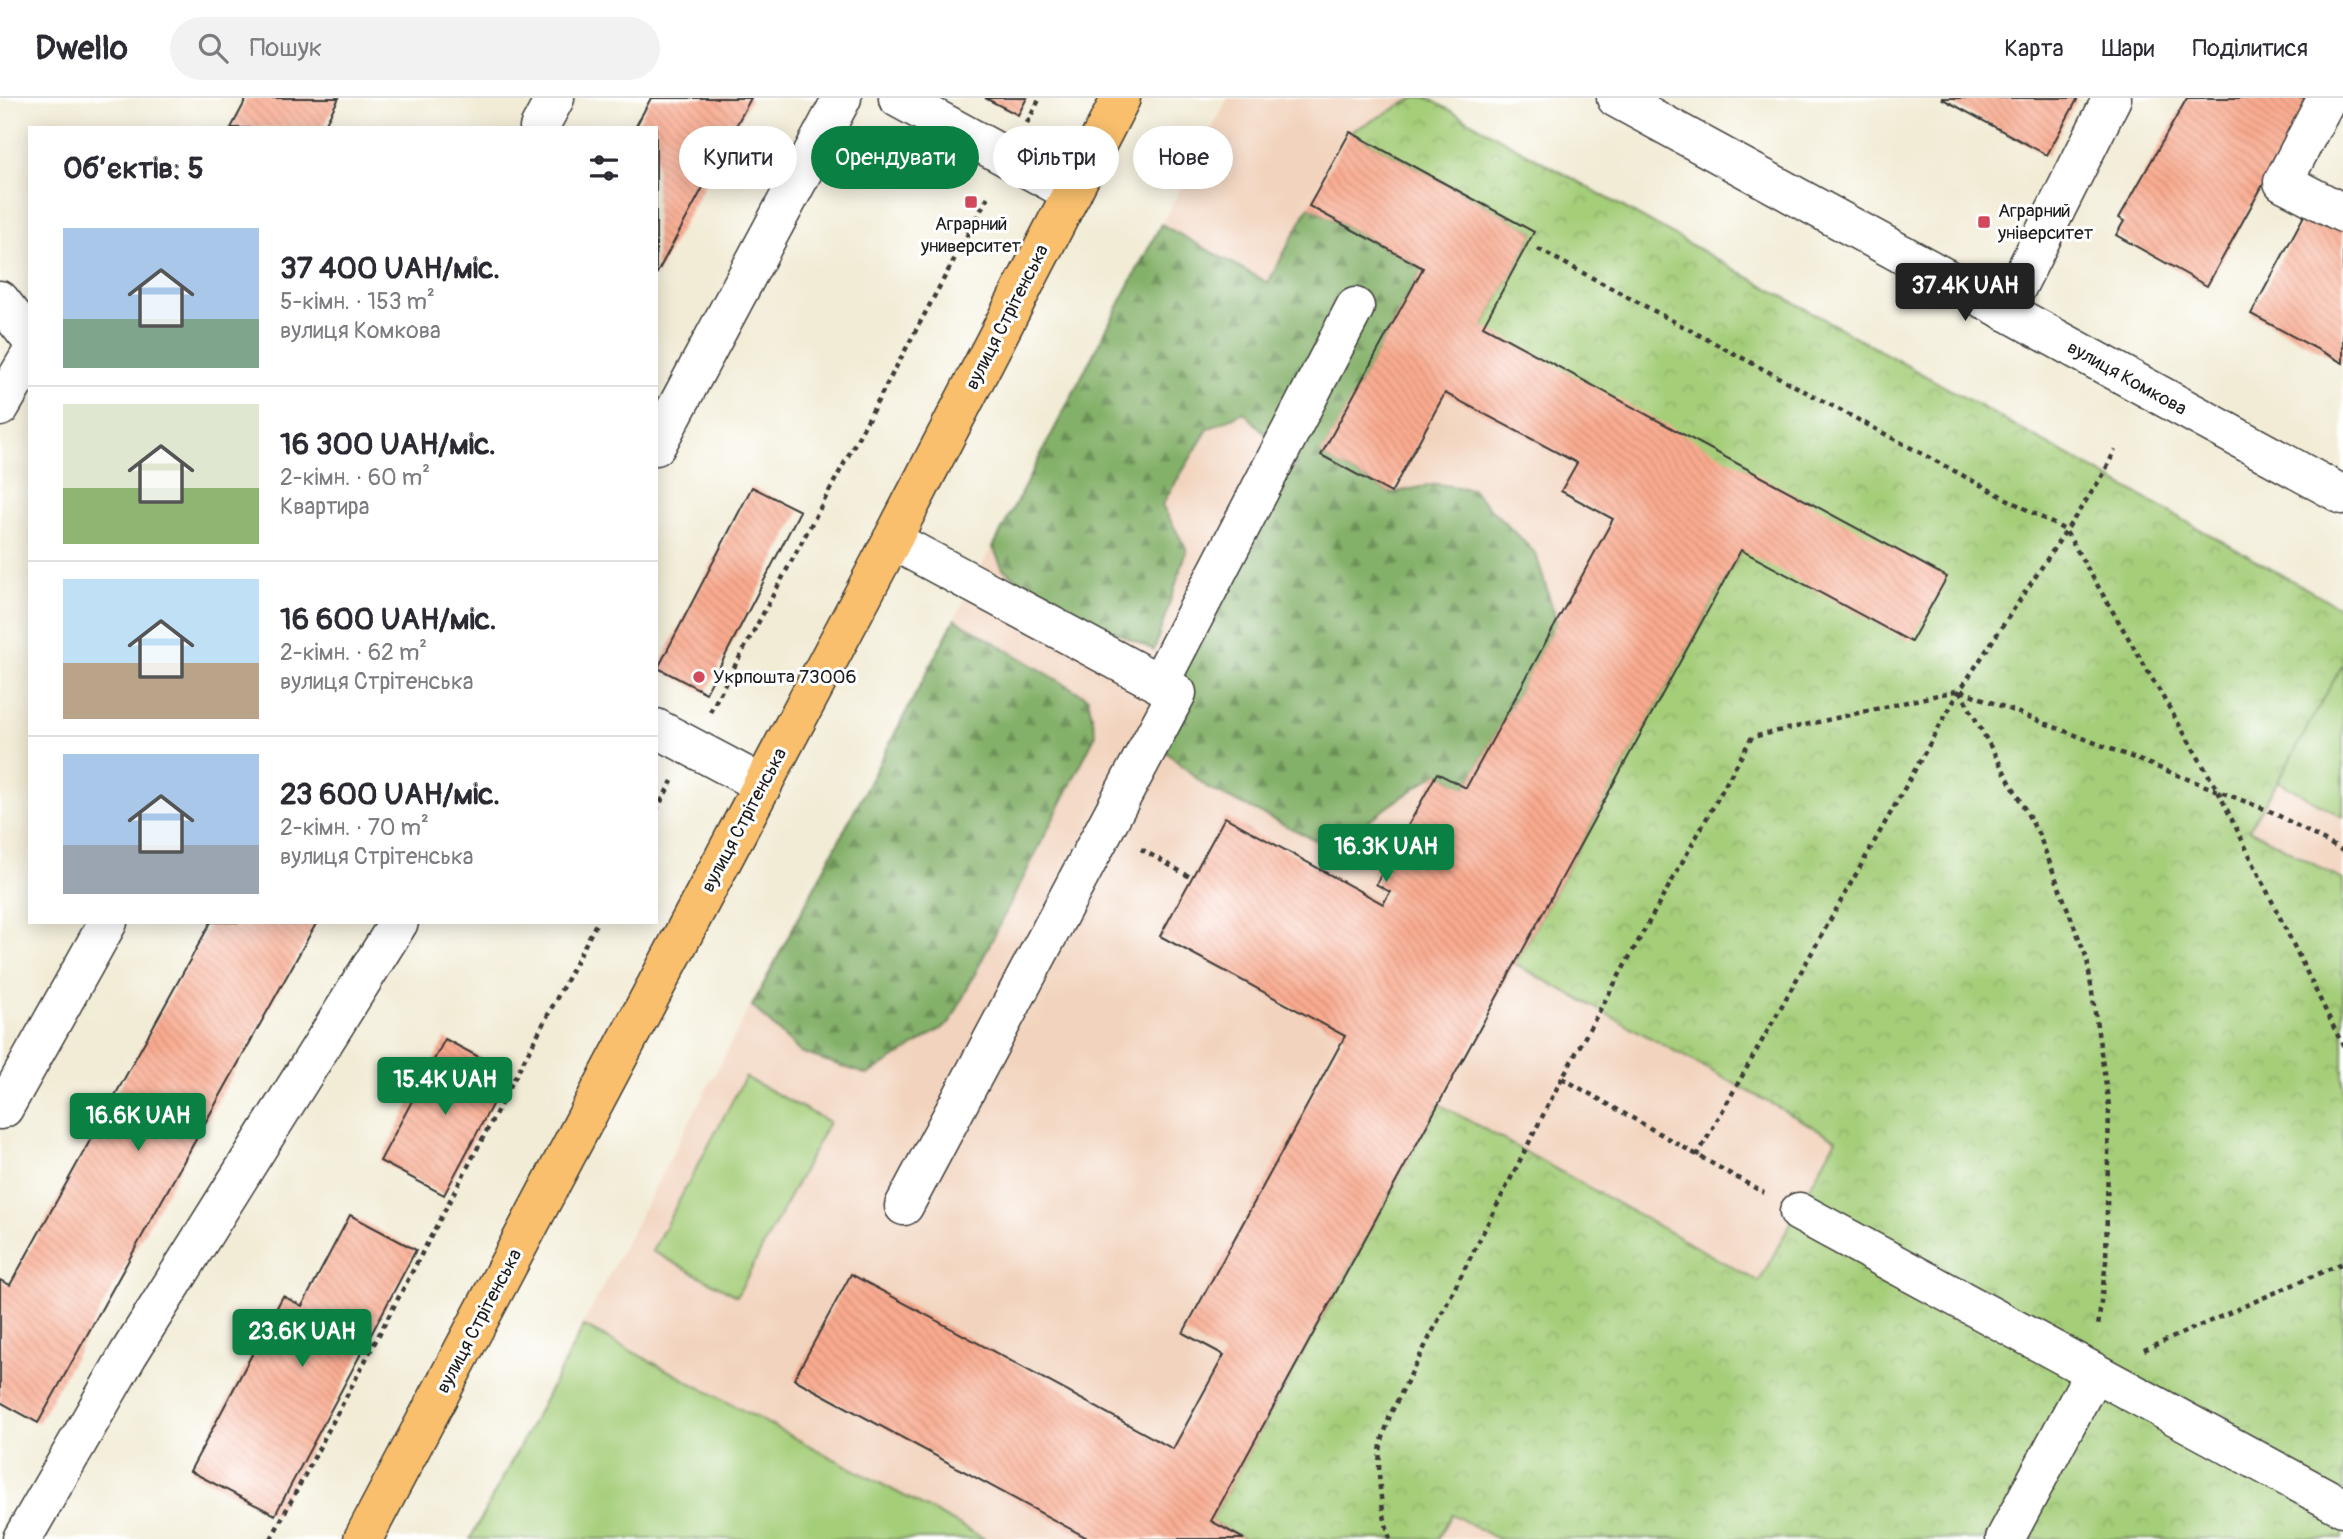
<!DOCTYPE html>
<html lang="uk">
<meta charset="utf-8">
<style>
body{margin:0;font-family:Pangolin,sans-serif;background:#f2f2f3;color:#2b2b33;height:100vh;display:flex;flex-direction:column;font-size:26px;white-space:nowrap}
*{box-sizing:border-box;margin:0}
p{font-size:23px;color:#7c7c81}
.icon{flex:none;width:38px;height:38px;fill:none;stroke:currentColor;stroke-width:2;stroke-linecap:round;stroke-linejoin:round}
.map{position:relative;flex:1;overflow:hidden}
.panel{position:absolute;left:28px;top:28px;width:630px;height:798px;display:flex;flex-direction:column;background:#fff;border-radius:0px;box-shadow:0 4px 18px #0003}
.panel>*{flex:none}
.hud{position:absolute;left:679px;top:28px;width:665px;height:63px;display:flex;gap:14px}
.price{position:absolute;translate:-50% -60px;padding:0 16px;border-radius:7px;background:#0b8043;color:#fff;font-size:23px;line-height:46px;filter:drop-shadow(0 2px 4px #0008)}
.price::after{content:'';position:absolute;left:50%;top:42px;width:21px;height:16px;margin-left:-10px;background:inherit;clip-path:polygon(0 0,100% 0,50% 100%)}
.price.current{background:#222;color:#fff}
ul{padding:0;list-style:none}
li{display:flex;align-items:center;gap:21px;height:175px;padding:0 35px}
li+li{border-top:2px solid #e1e1e2}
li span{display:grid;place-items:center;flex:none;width:196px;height:140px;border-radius:0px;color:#555}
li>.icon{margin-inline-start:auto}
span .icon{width:84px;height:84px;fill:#fffc;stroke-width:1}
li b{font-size:30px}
h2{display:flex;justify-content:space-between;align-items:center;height:84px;padding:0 35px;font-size:30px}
.pill{padding:0 24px;border-radius:32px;background:#fff;box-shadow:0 4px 18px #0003;font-size:24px;line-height:63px}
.pill.current{background:#0b8043;color:#fff}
header{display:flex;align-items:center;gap:42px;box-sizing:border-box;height:98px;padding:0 35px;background:#fff;border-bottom:2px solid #e1e1e2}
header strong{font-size:33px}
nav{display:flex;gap:38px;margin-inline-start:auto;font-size:24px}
.search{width:490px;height:63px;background:#f2f2f3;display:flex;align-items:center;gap:18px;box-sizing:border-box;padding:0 24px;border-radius:38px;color:#7c7c81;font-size:26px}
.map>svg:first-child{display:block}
.built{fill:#f2d4be}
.forest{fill:url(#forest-firs);stroke:#506642;stroke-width:2}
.park{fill:url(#park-crowns);stroke:#60754a;stroke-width:2}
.pitch{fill:#a5ce79;stroke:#60754a;stroke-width:2}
.building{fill:url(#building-back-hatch)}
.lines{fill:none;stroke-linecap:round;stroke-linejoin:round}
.minor-casing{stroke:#3c3b38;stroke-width:41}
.major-casing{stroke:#3c3b38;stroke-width:41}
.path{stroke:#3c3b38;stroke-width:4.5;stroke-dasharray:5 5;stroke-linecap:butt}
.minor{stroke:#fff;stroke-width:38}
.major{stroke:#f9bf6d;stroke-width:38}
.poi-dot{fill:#d1495b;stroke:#fff;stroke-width:2.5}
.labels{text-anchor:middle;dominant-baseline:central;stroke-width:6;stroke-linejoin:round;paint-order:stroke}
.poi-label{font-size:19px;fill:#1c1c1c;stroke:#fff;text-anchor:start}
.street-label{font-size:19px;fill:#1c1c1c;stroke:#fff}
</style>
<header>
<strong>Dwello</strong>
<div class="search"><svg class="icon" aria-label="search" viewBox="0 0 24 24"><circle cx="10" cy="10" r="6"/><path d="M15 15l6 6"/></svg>Пошук</div>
<nav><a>Карта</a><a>Шари</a><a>Поділитися</a></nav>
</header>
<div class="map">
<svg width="2343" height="1441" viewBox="0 0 2343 1441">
<defs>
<pattern id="forest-firs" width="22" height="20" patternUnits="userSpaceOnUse" patternTransform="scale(1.75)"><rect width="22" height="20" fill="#84b169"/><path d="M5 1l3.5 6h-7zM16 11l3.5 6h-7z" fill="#6b8f56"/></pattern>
<pattern id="park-crowns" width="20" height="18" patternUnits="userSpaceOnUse" patternTransform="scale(1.75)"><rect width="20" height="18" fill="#a5ce79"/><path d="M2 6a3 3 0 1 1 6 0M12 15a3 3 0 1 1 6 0" fill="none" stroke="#8db068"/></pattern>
<pattern id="building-back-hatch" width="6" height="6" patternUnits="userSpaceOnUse" patternTransform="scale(1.75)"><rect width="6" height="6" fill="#f9aa8f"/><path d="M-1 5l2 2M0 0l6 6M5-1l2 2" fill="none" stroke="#d5927b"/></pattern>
</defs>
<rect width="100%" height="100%" fill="#fff"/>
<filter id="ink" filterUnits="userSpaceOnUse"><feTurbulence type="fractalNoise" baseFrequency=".0143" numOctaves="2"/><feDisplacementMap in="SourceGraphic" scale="14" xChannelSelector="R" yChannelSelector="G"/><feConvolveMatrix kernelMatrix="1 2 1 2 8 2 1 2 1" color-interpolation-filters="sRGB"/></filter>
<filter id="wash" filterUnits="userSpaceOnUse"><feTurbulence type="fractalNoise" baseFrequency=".00686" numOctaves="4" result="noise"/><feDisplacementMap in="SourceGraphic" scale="28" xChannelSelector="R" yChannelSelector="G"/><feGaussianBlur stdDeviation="1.57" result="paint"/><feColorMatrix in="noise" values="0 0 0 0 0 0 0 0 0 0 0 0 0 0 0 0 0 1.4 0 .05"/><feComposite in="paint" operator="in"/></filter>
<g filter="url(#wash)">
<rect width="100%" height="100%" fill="#f2ecd6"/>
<polygon class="built" points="1228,0 1428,0 2343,511 2343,1441 470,1441"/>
<g class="forest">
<polygon points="1309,108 1423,170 1322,357 1391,395 1437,386 1471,391 1536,456 1557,525 1466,690 1437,675 1330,749 1208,690 1159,648 1192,492 1296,367 1244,314 1208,331 1162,407 1187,452 1154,552 1043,500 1003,471 993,449 1161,126 1268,185"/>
<polygon points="955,521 1088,600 1096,636 950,925 868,977 800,954 752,908"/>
</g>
<polygon class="park" points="1415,0 1428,0 2343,511 2343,566 2278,683 2249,731 2343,782 2343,1441 1497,1441 1452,1416 1438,1441 1244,1441 1211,1423 1439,1006 1759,1184 1836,1041 1515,866 1741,452 1483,228 1534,134 1350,34"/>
<g class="pitch">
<polygon points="2343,566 2343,719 2278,683"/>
<polygon points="745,979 829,1024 737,1198 652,1153"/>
<polygon points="584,1228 985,1441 470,1441"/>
</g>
<g id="blocks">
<g class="building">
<polygon points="247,0 339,0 323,30 231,30"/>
<polygon points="651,0 751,0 656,177 656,30 635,30"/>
<polygon points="985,0 1027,0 1018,17"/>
<polygon points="1941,0 2078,0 2047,57"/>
<polygon points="2187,0 2311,0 2207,188 2116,137 2124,123 2119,120"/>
<polygon points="1350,34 1534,134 1483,228 1947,479 1911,544 1741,452 1211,1423 1244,1441 1089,1441 794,1281 851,1176 1173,1351 1224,1257 1183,1235 1345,938 1160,838 1225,719 1383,806 1390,794 1376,786 1437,675 1466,690 1613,421 1561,393 1577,365 1445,295 1391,395 1321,357 1423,170 1309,108"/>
<polygon points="2307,112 2343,131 2343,265 2251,216"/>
<polygon points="752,389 800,413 706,595 658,570"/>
<polygon points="211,824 317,824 38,1325 0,1304 0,1182 10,1187"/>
<polygon points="445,941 509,975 444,1097 380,1063"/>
<polygon points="350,1117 416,1152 275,1417 190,1373 283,1198 302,1208"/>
</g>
</g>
</g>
<g filter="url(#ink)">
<use href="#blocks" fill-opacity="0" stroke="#3c3b38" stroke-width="2"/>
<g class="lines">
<defs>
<g id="minor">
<polyline points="898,0 1072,95"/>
<polyline points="1616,0 2343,397"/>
<polyline points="2327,0 2283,84 2343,115"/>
<polyline points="539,30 555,0"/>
<polyline points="0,202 30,240"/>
<polyline points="2005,213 2112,0"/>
<polyline points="0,309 30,258"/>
<polyline points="656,348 842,0"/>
<polyline points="892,442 1177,595 904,1108"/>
<polyline points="1159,586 1355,209"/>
<polyline points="656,630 763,687"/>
<polyline points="0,1012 4,1010 108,824"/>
<polyline points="1799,1114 2343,1409"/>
<polyline points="22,1441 128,1257 399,824"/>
<polyline points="2005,1441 2094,1274"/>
</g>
<polyline id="major" points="363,1441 892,442 1121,0"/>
</defs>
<use href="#minor" class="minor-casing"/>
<use href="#major" class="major-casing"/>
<g class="path">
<polyline points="1027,25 1040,0"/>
<polyline points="1538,151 2065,432 2218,693 2343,948"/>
<polyline points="1960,593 2039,737 2087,861 2109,1008 2106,1163 2098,1229"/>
<polyline points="710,614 990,95"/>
<polyline points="656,713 672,683"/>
<polyline points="1141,751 1192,780"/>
<polyline points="1562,980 1764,1095"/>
<polyline points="1697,1058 1960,592 2103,377 2115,352"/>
<polyline points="2144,1252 2343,1165"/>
<polyline points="271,1441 597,824"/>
<path d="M1390,1441C1382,1414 1377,1383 1380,1354C1381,1342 1387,1329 1390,1317L1562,980L1752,639L1960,592L2272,714L2343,753"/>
</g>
<use href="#minor" class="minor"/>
<use href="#major" class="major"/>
</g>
</g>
<g class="poi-dot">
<rect x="964" y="97" width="14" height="14" rx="3.5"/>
<rect x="1977" y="117" width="14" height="14" rx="3.5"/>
<circle cx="699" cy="579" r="7"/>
</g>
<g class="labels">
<g class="poi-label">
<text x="1998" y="113">Аграрний<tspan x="1998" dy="22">університет</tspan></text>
<text x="971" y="126" text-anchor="middle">Аграрний<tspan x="971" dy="22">университет</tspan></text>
<text x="713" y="579">Укрпошта 73006</text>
</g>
<g class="street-label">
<text transform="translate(1007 219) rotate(-63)">вулиця Стрітенська</text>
<text transform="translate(2127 280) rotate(29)">вулиця Комкова</text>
<text transform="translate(744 722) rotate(-62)">вулиця Стрітенська</text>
<text transform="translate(479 1223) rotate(-62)">вулиця Стрітенська</text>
</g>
</g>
</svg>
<b class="price current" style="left:1965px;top:225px">37.4K UAH</b>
<b class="price" style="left:1386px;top:786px">16.3K UAH</b>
<b class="price" style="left:445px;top:1019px">15.4K UAH</b>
<b class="price" style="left:138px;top:1055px">16.6K UAH</b>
<b class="price" style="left:302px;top:1271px">23.6K UAH</b>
<div class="hud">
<a class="pill">Купити</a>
<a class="pill current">Орендувати</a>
<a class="pill">Фільтри</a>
<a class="pill">Нове</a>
</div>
<section class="panel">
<h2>Об’єктів: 5<svg class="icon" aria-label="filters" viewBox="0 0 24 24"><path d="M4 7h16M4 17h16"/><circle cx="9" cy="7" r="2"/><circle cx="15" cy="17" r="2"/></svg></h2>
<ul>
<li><span style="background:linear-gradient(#a9c7e8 65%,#7fa58c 0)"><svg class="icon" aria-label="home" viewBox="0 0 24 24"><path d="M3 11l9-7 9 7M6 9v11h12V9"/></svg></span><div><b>37 400 UAH/міс.</b><p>5-кімн. · 153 m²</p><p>вулиця Комкова</p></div></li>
<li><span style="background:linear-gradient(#dfe7d0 60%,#8fb573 0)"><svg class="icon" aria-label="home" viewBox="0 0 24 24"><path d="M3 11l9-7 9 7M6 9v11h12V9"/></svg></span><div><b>16 300 UAH/міс.</b><p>2-кімн. · 60 m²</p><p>Квартира</p></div></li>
<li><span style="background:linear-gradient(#bfe0f5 60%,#b9a48a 0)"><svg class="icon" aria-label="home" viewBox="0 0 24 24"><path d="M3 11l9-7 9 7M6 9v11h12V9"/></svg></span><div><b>16 600 UAH/міс.</b><p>2-кімн. · 62 m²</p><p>вулиця Стрітенська</p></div></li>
<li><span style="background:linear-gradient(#a9c7e8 65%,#9aa5b1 0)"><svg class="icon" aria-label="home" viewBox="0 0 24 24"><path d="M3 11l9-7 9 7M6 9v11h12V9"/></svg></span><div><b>23 600 UAH/міс.</b><p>2-кімн. · 70 m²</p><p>вулиця Стрітенська</p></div></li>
</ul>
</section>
</div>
